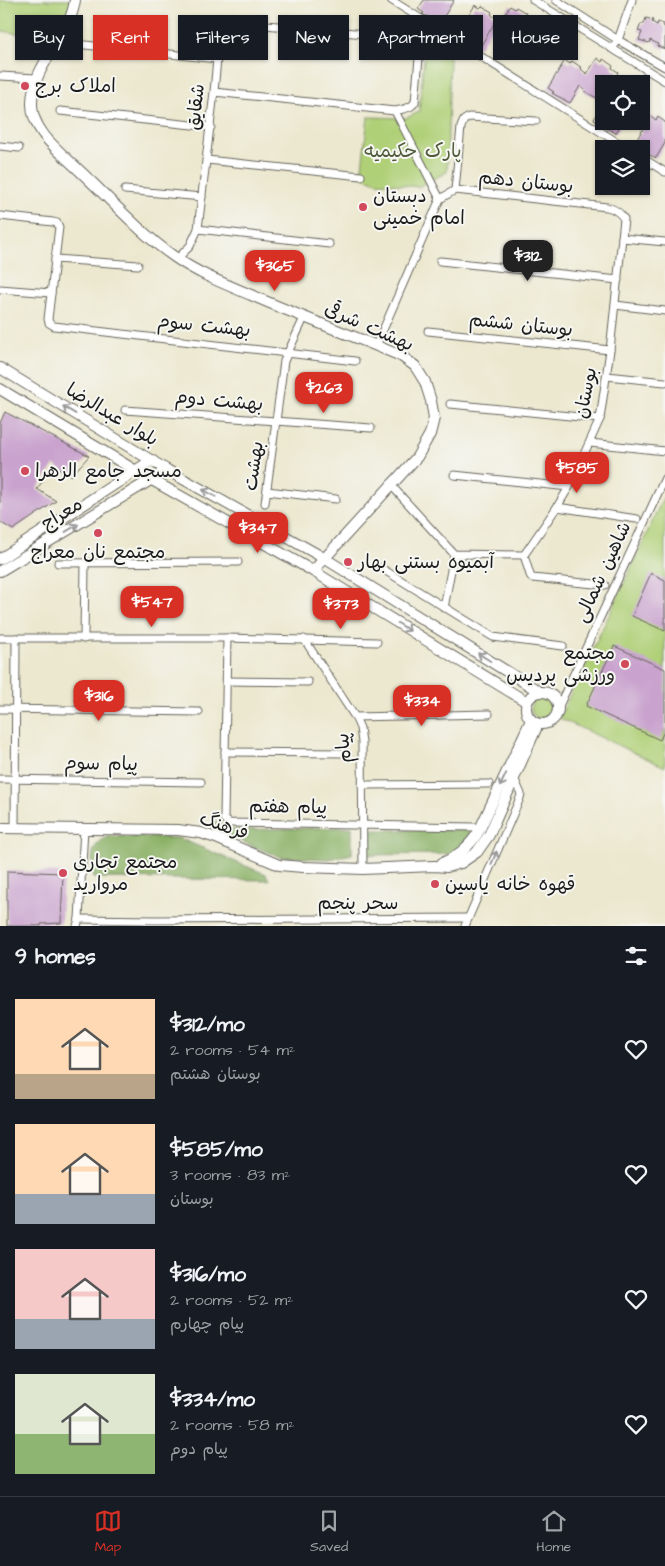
<!DOCTYPE html>
<meta charset="utf-8">
<style>
body{margin:0;font-family:"Architects Daughter","Playpen Sans Arabic",sans-serif;background:#20242c;color:#f1f3f6;height:100vh;display:flex;flex-direction:column;font-size:19px;white-space:nowrap}
*{box-sizing:border-box;margin:0}
p{font-size:16px;color:#9ea1a6}
.icon{flex:none;width:28px;height:28px;fill:none;stroke:currentColor;stroke-width:2;stroke-linecap:round;stroke-linejoin:round}
.map{position:relative;height:926px;overflow:hidden}
.details{display:flex;flex-direction:column;background:#171b24;flex:1}
.details>*{flex:none}
.banner{position:absolute;left:15px;top:15px;width:635px;height:45px;display:flex;gap:10px}
.fabs{position:absolute;left:595px;top:75px;display:grid;gap:10px}
.fabs a{display:grid;place-items:center;width:55px;height:55px;border-radius:0px;background:#171b24;box-shadow:0 1px 4px #0004;font-size:25px}
.price{position:absolute;translate:-50% -42px;padding:0 11px;border-radius:10px;background:#d93025;color:#fff;font-size:16px;line-height:32px;filter:drop-shadow(0 1px 2px #0008)}
.price::after{content:'';position:absolute;left:50%;top:30px;width:15px;height:11px;margin-left:-8px;background:inherit;clip-path:polygon(0 0,100% 0,50% 100%)}
.price.selected{background:#222;color:#fff}
ul{padding:0;list-style:none}
li{display:flex;align-items:center;gap:15px;height:125px;padding:0 15px}
li span{display:grid;place-items:center;flex:none;width:140px;height:100px;border-radius:0px;color:#555}
li>.icon{margin-inline-start:auto}
span .icon{width:60px;height:60px;fill:#fffc;stroke-width:1}
li b{font-size:21px}
h2{display:flex;justify-content:space-between;align-items:center;height:60px;padding:0 15px;font-size:21px}
.pill{padding:0 18px;border-radius:0px;background:#171b24;box-shadow:0 1px 4px #0004;font-size:18px;line-height:45px}
.pill.selected{background:#d93025;color:#fff}
.tab-bar{display:flex;justify-content:space-around;align-items:center;height:70px;border-top:1px solid #363941;background:#171b24;font-size:14px;color:#9ea1a6}
.tab-bar a{display:grid;justify-items:center;gap:2px}
.tab-bar .selected{color:#d93025}
.map>svg:first-child{display:block}
.green{fill:#b0d078;stroke:#66764a}
.forest{fill:#8cb268;stroke:#546742}
.building{fill:#c9a3ce}
.lines{fill:none;stroke-linecap:round;stroke-linejoin:round}
.street-casing{stroke:#65635b;stroke-width:9}
.secondary-casing{stroke:#65635b;stroke-width:12}
.street{stroke:#fff;stroke-width:7}
.secondary{stroke:#fff;stroke-width:10}
.oneway{stroke:#999}
.poi-dot{fill:#d1495b;stroke:#f6f6f2;stroke-width:2}
.labels{text-anchor:middle;dominant-baseline:central;stroke-width:4;stroke-linejoin:round;paint-order:stroke}
.poi-label{font-size:19px;fill:#1c1c1c;stroke:#f6f6f2;text-anchor:start}
.street-label{font-size:19px;fill:#1c1c1c;stroke:#f6f6f2}
.park-label{font-size:19px;fill:#505b3c;stroke:#f6f6f2}
</style>
<div class="map">
<svg width="665" height="926" viewBox="0 0 665 926">
<rect width="100%" height="100%" fill="#f6f6f2"/>
<filter id="ink" filterUnits="userSpaceOnUse"><feTurbulence type="fractalNoise" baseFrequency=".02" numOctaves="2"/><feDisplacementMap in="SourceGraphic" scale="10" xChannelSelector="R" yChannelSelector="G"/><feConvolveMatrix kernelMatrix="1 2 1 2 8 2 1 2 1" color-interpolation-filters="sRGB"/></filter>
<filter id="wash" filterUnits="userSpaceOnUse"><feTurbulence type="fractalNoise" baseFrequency=".0096" numOctaves="4" result="noise"/><feDisplacementMap in="SourceGraphic" scale="20" xChannelSelector="R" yChannelSelector="G"/><feGaussianBlur stdDeviation="1.12" result="paint"/><feColorMatrix in="noise" values="0 0 0 0 0 0 0 0 0 0 0 0 0 0 0 0 0 1.4 0 .05"/><feComposite in="paint" operator="in"/></filter>
<g filter="url(#wash)">
<rect width="100%" height="100%" fill="#ece8cf"/>
<g class="green">
<path d="M0,0H71C69,17 57,33 39,35C27,36 12,32 0,31Z"/>
<polygon points="426,36 450,55 447,172 418,187 376,182 361,176 368,117 406,118 419,112"/>
<polygon points="665,494 665,767 559,718 611,611"/>
<circle cx="542" cy="708" r="11"/>
</g>
<g class="forest">
<polygon points="214,821 235,830 352,827 352,854 329,859 280,857 238,840 212,828"/>
<polygon points="367,830 469,830 471,838 455,854 366,855"/>
<path d="M109,836L179,838L238,863L266,874L269,880L93,878C92,859 88,846 109,836Z"/>
</g>
<g id="blocks">
<g class="building">
<polygon points="424,0 454,0 440,23 422,14 424,13 418,9"/>
<polygon points="475,5 480,8 482,6 492,12 491,14 497,19 480,47 462,38 464,36 458,33"/>
<polygon points="510,6 515,9 516,7 526,13 525,15 532,20 515,48 497,39 498,37 493,34"/>
<polygon points="646,18 653,20 652,22 657,25 658,22 663,24 662,26 665,27 665,49 657,46 658,44 650,40 649,43 639,40 642,32 638,31 641,24 644,24"/>
<polygon points="597,58 602,62 603,59 613,66 612,68 618,72 612,84 604,84 604,97 602,101 584,91 585,90 580,86 570,103 552,93 554,92 548,88 565,60 570,64 572,61 582,68 581,69 587,74"/>
<polygon points="604,103 604,121 623,121 616,133 598,124 599,123 594,119"/>
<polygon points="651,116 656,120 658,117 665,122 665,143 656,158 641,151 641,149 639,149 640,148 634,144"/>
<polygon points="5,412 89,456 71,476 54,465 37,489 56,501 13,530 0,522 0,423"/>
<polygon points="651,573 665,580 665,631 632,616"/>
<polygon points="614,646 665,669 665,729 660,740 586,706"/>
<polygon points="7,871 63,873 61,923 41,924 41,926 7,926"/>
</g>
</g>
</g>
<g filter="url(#ink)">
<use href="#blocks" fill-opacity="0" stroke="#65635b" stroke-width="1"/>
<g class="lines">
<defs>
<g id="street">
<polyline points="391,0 628,149"/>
<polyline points="533,0 665,81"/>
<polyline points="556,0 618,40 665,67"/>
<polyline points="85,45 217,59"/>
<polyline points="612,49 618,40 632,0"/>
<polyline points="0,76 36,78"/>
<polyline points="60,111 211,127"/>
<polyline points="395,111 440,199"/>
<polyline points="0,146 19,148"/>
<polyline points="641,157 665,172"/>
<polyline points="207,160 361,176"/>
<polyline points="125,190 202,197"/>
<polyline points="455,190 461,127 464,120 469,117 536,121"/>
<polyline points="0,216 53,222 57,223 59,227 48,319 49,323 54,326 355,361"/>
<polyline points="198,229 329,244"/>
<polyline points="622,238 665,242"/>
<polyline points="55,259 138,265"/>
<path d="M177,259L190,246L198,229L214,92L220,26L222,21L409,38L415,40L420,47L415,102C411,109 402,109 395,111L214,92"/>
<polyline points="440,261 618,280"/>
<polyline points="0,289 51,293"/>
<polyline points="615,305 665,311"/>
<polyline points="428,331 610,350"/>
<polyline points="376,346 440,199 455,190"/>
<polyline points="607,376 665,382"/>
<polyline points="450,404 600,419"/>
<polyline points="125,410 371,428"/>
<polyline points="590,443 665,451"/>
<polyline points="454,475 569,487"/>
<path d="M390,484L454,554L524,555L557,507L569,487L600,419L610,350L624,219C620,212 615,209 607,207L455,190"/>
<polyline points="267,491 336,499"/>
<polyline points="265,503 284,361 304,318"/>
<polyline points="557,507 637,519"/>
<polyline points="524,555 530,575 532,578 605,585"/>
<polyline points="58,563 238,562"/>
<polyline points="381,568 493,637 563,646"/>
<polyline points="444,608 454,554"/>
<polyline points="0,638 227,638 377,642"/>
<polyline points="227,638 224,819 229,823 475,827"/>
<polyline points="84,639 85,563"/>
<polyline points="304,639 355,717 360,728 362,742 363,869"/>
<polyline points="227,681 308,682"/>
<polyline points="558,708 665,478"/>
<polyline points="0,709 199,712"/>
<polyline points="355,717 489,714"/>
<polyline points="225,752 346,753"/>
<polyline points="0,779 201,782"/>
<polyline points="362,785 489,784"/>
<polyline points="15,828 16,638"/>
<polyline points="79,919 155,920 468,918"/>
<polyline points="77,926 79,919 84,828"/>
<polyline points="465,926 520,798 521,794 514,778"/>
</g>
<g id="secondary">
<path d="M75,0C70,38 32,64 32,103C31,132 62,153 81,172C112,201 141,234 176,258C199,274 225,284 251,295C301,317 352,335 401,356L415,366L425,382L431,401L434,418L430,434L417,457L313,571"/>
<polyline points="0,368 167,470 324,558 540,692"/>
<polyline points="0,389 136,471 313,571 527,702"/>
<polyline points="0,559 152,460"/>
<polyline points="0,571 167,470"/>
<circle cx="542" cy="708" r="16"/>
<polyline points="0,828 178,830 201,833 216,838 279,865 303,867 363,869 434,866 447,867 461,863 477,852 489,835 538,724"/>
<path d="M442,863C459,856 470,846 479,831L531,720"/>
</g>
</defs>
<use href="#street" class="street-casing"/>
<use href="#secondary" class="secondary-casing"/>
<use href="#street" class="street"/>
<use href="#secondary" class="secondary"/>
</g>
<defs><path id="oneway-shaft" d="M-6 0H5M1.5-3L5.5 0L1.5 3" fill="none" stroke-width="1.6" stroke-linecap="round" stroke-linejoin="round" transform="scale(1.25)"/></defs>
<g class="oneway">
<use href="#oneway-shaft" transform="translate(69 410) rotate(-149)"/>
<use href="#oneway-shaft" transform="translate(209 493) rotate(-151)"/>
<use href="#oneway-shaft" transform="translate(72 528) rotate(-31)"/>
<use href="#oneway-shaft" transform="translate(404 627) rotate(32)"/>
<use href="#oneway-shaft" transform="translate(484 657) rotate(-148)"/>
<use href="#oneway-shaft" transform="translate(503 780) rotate(115)"/>
<use href="#oneway-shaft" transform="translate(494 858) rotate(-67)"/>
</g>
</g>
<g class="poi-dot">
<circle cx="25" cy="86" r="5"/>
<circle cx="363" cy="207" r="5"/>
<circle cx="25" cy="471" r="5"/>
<circle cx="98" cy="533" r="5"/>
<circle cx="348" cy="562" r="5"/>
<circle cx="625" cy="664" r="5"/>
<circle cx="63" cy="873" r="5"/>
<circle cx="435" cy="884" r="5"/>
</g>
<g class="labels">
<g class="poi-label">
<text x="35" y="86">املاک برج</text>
<text x="373" y="196">دبستان<tspan x="373" dy="22">امام خمینی</tspan></text>
<text x="35" y="471">مسجد جامع الزهرا</text>
<text x="98" y="552" text-anchor="middle">مجتمع نان معراج</text>
<text x="358" y="562">آبمیوه بستنی بهار</text>
<text x="615" y="653" text-anchor="end">مجتمع<tspan x="615" dy="22">ورزشی پردیس</tspan></text>
<text x="73" y="862">مجتمع تجاری<tspan x="73" dy="22">مروارید</tspan></text>
<text x="445" y="884">قهوه خانه یاسین</text>
</g>
<g class="street-label">
<text transform="translate(196 107) rotate(-84)">شقایق</text>
<text transform="translate(526 182) rotate(6)">بوستان دهم</text>
<text transform="translate(521 325) rotate(6)">بوستان ششم</text>
<text transform="translate(204 326) rotate(6)">بهشت سوم</text>
<text transform="translate(369 327) rotate(24)">بهشت شرقی</text>
<text transform="translate(586 393) rotate(-79)">بوستان</text>
<text transform="translate(219 401) rotate(5)">بهشت دوم</text>
<text transform="translate(112 415) rotate(31)">بلوار عبدالرضا</text>
<text transform="translate(254 466) rotate(-82)">بهشت</text>
<text transform="translate(62 514) rotate(-31)">معراج</text>
<text transform="translate(603 572) rotate(-65)">شاهین شمالی</text>
<text transform="translate(344 748) rotate(-96)">پیام</text>
<text transform="translate(101 764) rotate(1)">پیام سوم</text>
<text transform="translate(288 807) rotate(1)">پیام هفتم</text>
<text transform="translate(224 826) rotate(19)">فرهنگ</text>
<text x="358" y="903">سحر پنجم</text>
</g>
<g class="park-label">
<text x="413" y="151">پارک حکیمیه</text>
</g>
</g>
</svg>
<div class="fabs">
<a><svg class="icon" aria-label="locate" viewBox="0 0 24 24"><circle cx="12" cy="12" r="6"/><path d="M12 2v4M12 18v4M2 12h4M18 12h4"/></svg></a>
<a><svg class="icon" aria-label="layers" viewBox="0 0 24 24"><path d="M12 4l9 5-9 5-9-5zM3 14l9 5 9-5"/></svg></a>
</div>
<b class="price selected" style="left:528px;top:282px">$312</b>
<b class="price" style="left:275px;top:292px">$365</b>
<b class="price" style="left:324px;top:414px">$263</b>
<b class="price" style="left:577px;top:494px">$585</b>
<b class="price" style="left:258px;top:554px">$347</b>
<b class="price" style="left:152px;top:628px">$547</b>
<b class="price" style="left:341px;top:630px">$373</b>
<b class="price" style="left:99px;top:722px">$316</b>
<b class="price" style="left:422px;top:727px">$334</b>
<div class="banner">
<a class="pill">Buy</a>
<a class="pill selected">Rent</a>
<a class="pill">Filters</a>
<a class="pill">New</a>
<a class="pill">Apartment</a>
<a class="pill">House</a>
</div>
</div>
<section class="details">
<h2>9 homes<svg class="icon" aria-label="filters" viewBox="0 0 24 24"><path d="M4 7h16M4 17h16"/><circle cx="9" cy="7" r="2"/><circle cx="15" cy="17" r="2"/></svg></h2>
<ul>
<li><span style="background:linear-gradient(#ffd9b3 75%,#b9a48a 0)"><svg class="icon" aria-label="home" viewBox="0 0 24 24"><path d="M3 11l9-7 9 7M6 9v11h12V9"/></svg></span><div><b>$312/mo</b><p>2 rooms · 54 m²</p><p>بوستان هشتم</p></div><svg class="icon" aria-label="heart" viewBox="0 0 24 24"><path d="M12 20l-8-8c-3-5 5-10 8-4 3-6 11-1 8 4z"/></svg></li>
<li><span style="background:linear-gradient(#ffd9b3 70%,#9aa5b1 0)"><svg class="icon" aria-label="home" viewBox="0 0 24 24"><path d="M3 11l9-7 9 7M6 9v11h12V9"/></svg></span><div><b>$585/mo</b><p>3 rooms · 83 m²</p><p>بوستان</p></div><svg class="icon" aria-label="heart" viewBox="0 0 24 24"><path d="M12 20l-8-8c-3-5 5-10 8-4 3-6 11-1 8 4z"/></svg></li>
<li><span style="background:linear-gradient(#f6c9c9 70%,#9aa5b1 0)"><svg class="icon" aria-label="home" viewBox="0 0 24 24"><path d="M3 11l9-7 9 7M6 9v11h12V9"/></svg></span><div><b>$316/mo</b><p>2 rooms · 52 m²</p><p>پیام چهارم</p></div><svg class="icon" aria-label="heart" viewBox="0 0 24 24"><path d="M12 20l-8-8c-3-5 5-10 8-4 3-6 11-1 8 4z"/></svg></li>
<li><span style="background:linear-gradient(#dfe7d0 60%,#8fb573 0)"><svg class="icon" aria-label="home" viewBox="0 0 24 24"><path d="M3 11l9-7 9 7M6 9v11h12V9"/></svg></span><div><b>$334/mo</b><p>2 rooms · 58 m²</p><p>پیام دوم</p></div><svg class="icon" aria-label="heart" viewBox="0 0 24 24"><path d="M12 20l-8-8c-3-5 5-10 8-4 3-6 11-1 8 4z"/></svg></li>
</ul>
</section>
<nav class="tab-bar">
<a class="selected"><svg class="icon" aria-label="map" viewBox="0 0 24 24"><path d="M3 6l6-2 6 2 6-2v14l-6 2-6-2-6 2zM9 4v14M15 6v14"/></svg>Map</a>
<a><svg class="icon" aria-label="saved" viewBox="0 0 24 24"><path d="M7 4h10v16l-5-4-5 4z"/></svg>Saved</a>
<a><svg class="icon" aria-label="home" viewBox="0 0 24 24"><path d="M3 11l9-7 9 7M6 9v11h12V9"/></svg>Home</a>
</nav>
